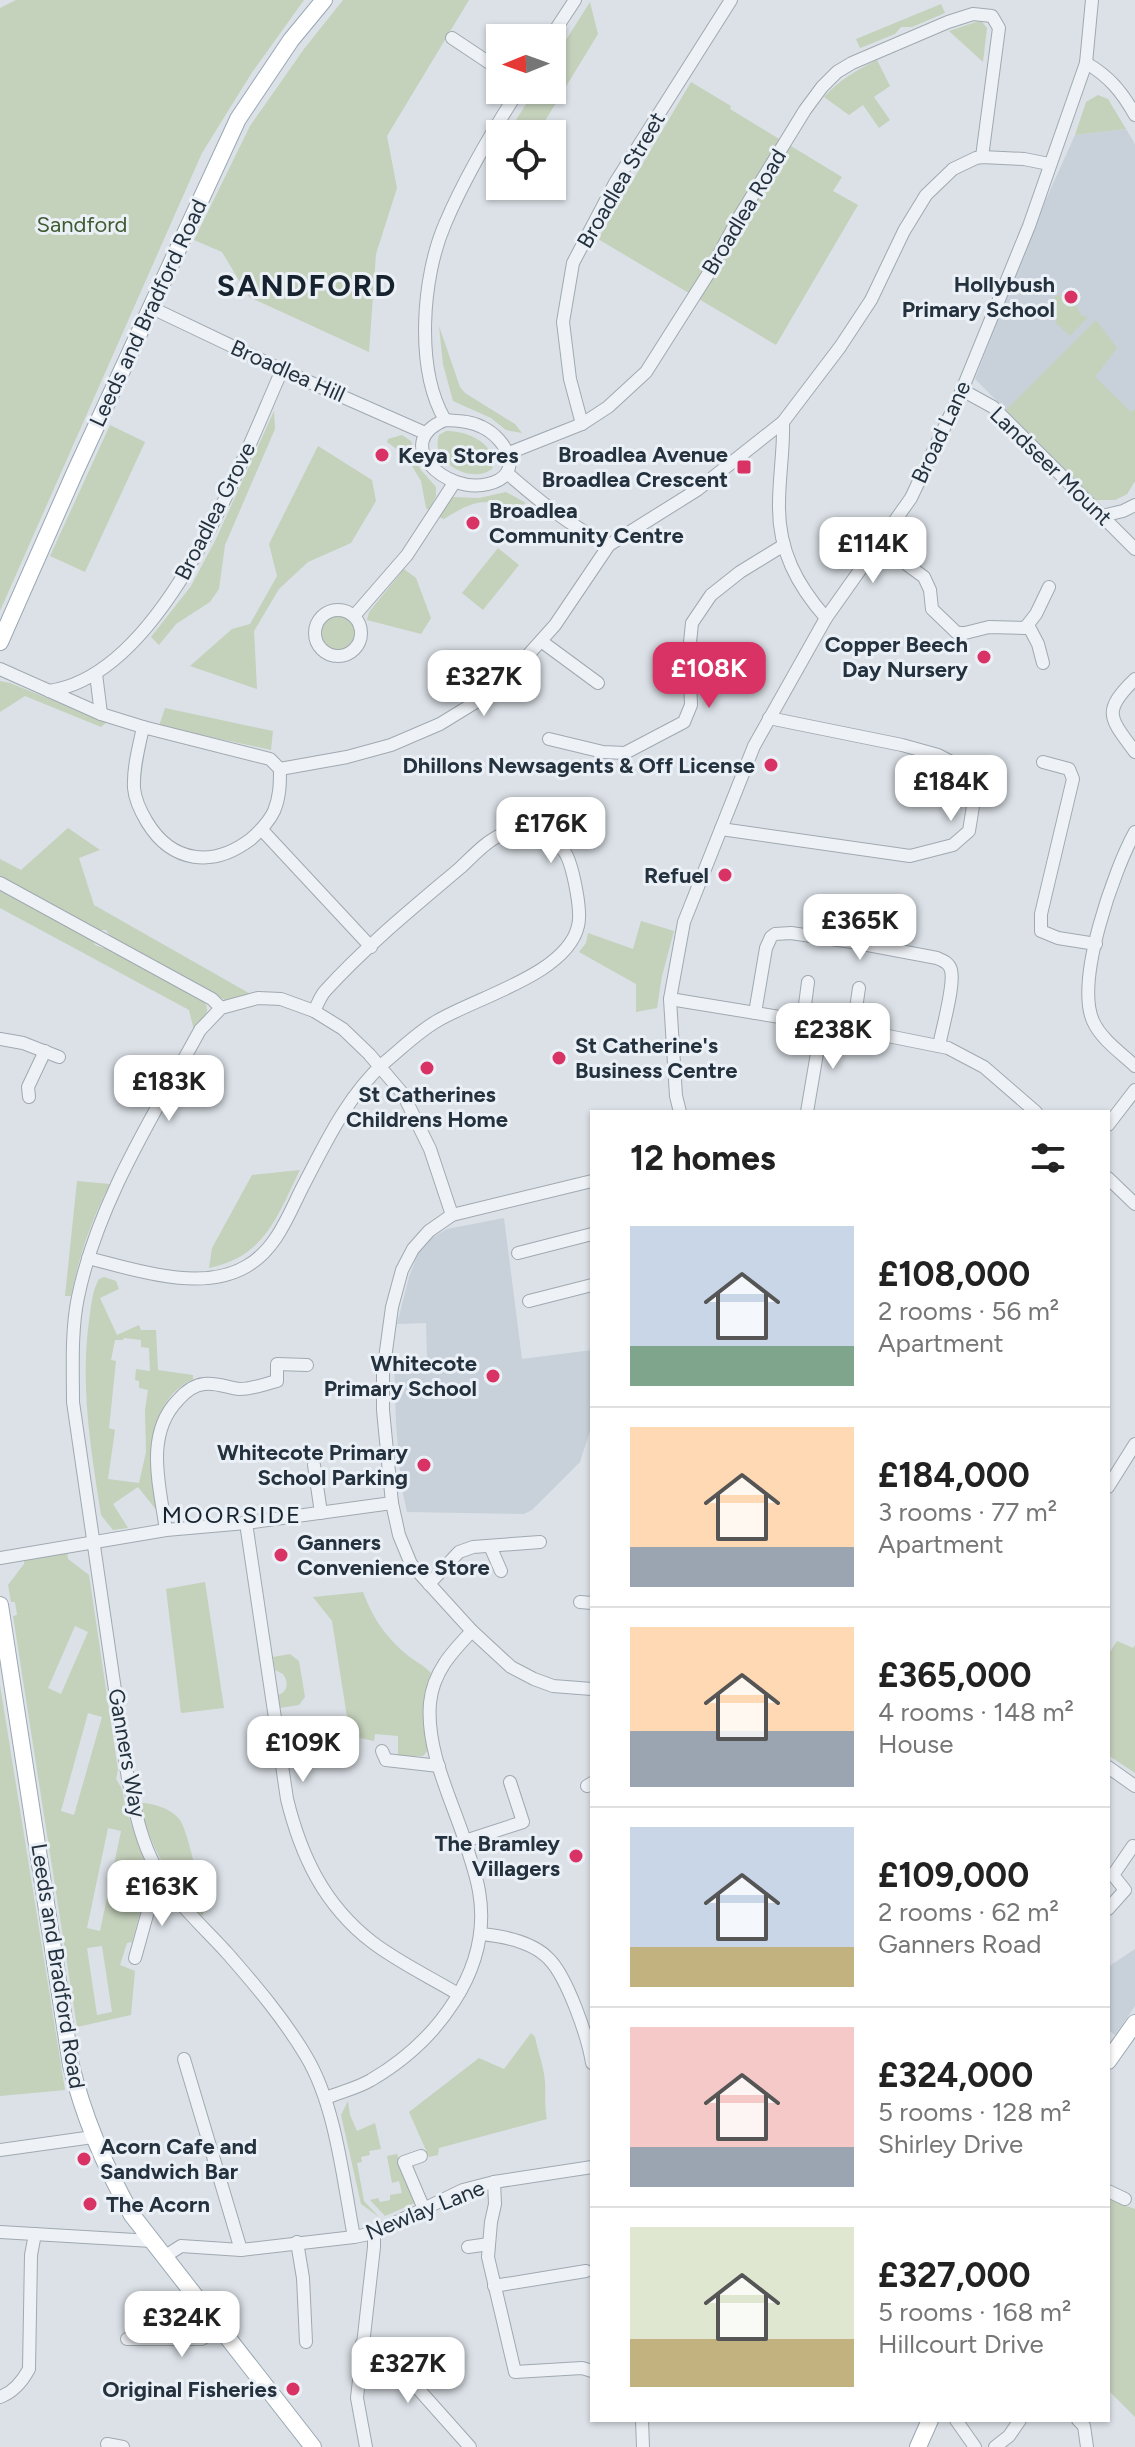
<!DOCTYPE html>
<meta charset="utf-8">
<style>
body{margin:0;font-family:Figtree,sans-serif;background:#f6f6f6;color:#222;height:100vh;display:flex;flex-direction:column;font-size:30px;white-space:nowrap}
*{box-sizing:border-box;margin:0}
p{font-size:26px;color:#767676}
.icon{flex:none;width:44px;height:44px;fill:none;stroke:currentColor;stroke-width:2;stroke-linecap:round;stroke-linejoin:round}
.map{position:relative;flex:1;overflow:hidden}
.side{position:absolute;left:590px;top:1110px;width:520px;height:1312px;display:flex;flex-direction:column;background:#fff;border-radius:0px;box-shadow:0 2px 6px #0004}
.side>*{flex:none}
.needle{width:52px;rotate:269deg}
.buttons{position:absolute;left:486px;top:24px;display:grid;gap:16px}
.buttons a{display:grid;place-items:center;width:80px;height:80px;border-radius:0px;background:#fff;box-shadow:0 2px 6px #0004;font-size:40px}
.price{position:absolute;translate:-50% -68px;padding:0 18px;border-radius:16px;background:#fff;color:#222;font-size:26px;line-height:52px;filter:drop-shadow(0 2px 4px #0008)}
.price::after{content:'';position:absolute;left:50%;top:48px;width:24px;height:18px;margin-left:-12px;background:inherit;clip-path:polygon(0 0,100% 0,50% 100%)}
.price.selected{background:#d93365;color:#fff}
ul{padding:0;list-style:none}
li{display:flex;align-items:center;gap:24px;height:200px;padding:0 40px}
li+li{border-top:2px solid #e0e0e0}
li span{display:grid;place-items:center;flex:none;width:224px;height:160px;border-radius:0px;color:#555}
li>.icon{margin-inline-start:auto}
span .icon{width:96px;height:96px;fill:#fffc;stroke-width:1}
li b{font-size:34px}
h2{display:flex;justify-content:space-between;align-items:center;height:96px;padding:0 40px;font-size:34px}
.map>svg:first-child{display:block}
.built{fill:#c8d1d9}
.green{fill:#c4d1bb;fill-rule:evenodd}
.lines{fill:none;stroke-linecap:round;stroke-linejoin:round}
.minor-casing{stroke:#a0a9b1;stroke-width:14}
.major-casing{stroke:#99a8b3;stroke-width:18}
.minor{stroke:#eef1f5;stroke-width:12}
.major{stroke:#fff;stroke-width:16}
.poi-dot{fill:#d93365;stroke:#eaf0f5;stroke-width:3}
.labels{text-anchor:middle;dominant-baseline:central;stroke-width:6;stroke-linejoin:round;paint-order:stroke}
.street-label{font-size:22px;fill:#24313e;stroke:#eaf0f5}
.park-label{font-size:22px;fill:#3e5a30;stroke:#eaf0f5}
.poi-label{font-size:22px;font-weight:bold;fill:#24313e;stroke:#eaf0f5;text-anchor:end}
.neighbourhood-label{font-size:24px;letter-spacing:2px;fill:#16222e;stroke:#eaf0f5}
.district-label{font-size:30px;font-weight:bold;letter-spacing:2px;fill:#16222e;stroke:#eaf0f5}
</style>
<div class="map">
<svg width="1135" height="2447" viewBox="0 0 1135 2447">
<rect width="100%" height="100%" fill="#dbe1e7"/>
<g class="built">
<polygon points="1126,129 1135,144 1135,481 1127,494 1115,500 1096,500 975,379 1039,215 1075,135"/>
<polygon points="504,1218 522,1359 592,1350 592,1425 580,1462 532,1510 524,1514 407,1512 401,1484 396,1423 394,1358 427,1357 426,1323 397,1324 409,1277 419,1251 432,1238 447,1229"/>
<polygon points="1135,1949 1135,2006 1115,2035 1108,2030 1108,1967"/>
</g>
<g class="green">
<polygon points="16,0 304,0 251,74 202,153 0,611 0,8"/>
<polygon points="343,0 469,0 387,136 397,188 376,254 369,352 249,297 222,252 194,240 250,126 304,49"/>
<polygon points="590,2 598,34 537,134 507,134 535,90 552,90 552,62"/>
<polygon points="941,4 945,13 912,27 901,27 895,34 860,48 856,39"/>
<polygon points="976,22 982,22 987,28 983,62 949,31"/>
<path d="M877,60L890,86L874,97L890,120L879,128L863,105L849,115L824,97C839,80 857,70 877,60Z"/>
<polygon points="691,82 731,106 730,109 842,177 833,191 858,205 776,345 598,239"/>
<polygon points="1098,95 1108,99 1126,129 1075,135 1086,102"/>
<polygon points="1073,291 1077,308 1082,316 1088,317 1070,336 1056,323 1054,297"/>
<polygon points="1096,320 1117,348 1095,377 1131,412 1135,409 1135,481 1127,494 1115,500 1096,500 1006,410"/>
<polygon points="439,326 460,387 465,393 515,424 522,433 506,430 491,418 453,401 443,364"/>
<polygon points="274,411 275,429 225,545 219,589 210,602 176,624 159,645 151,637 191,586 216,539"/>
<polygon points="110,425 145,442 85,572 50,556"/>
<path d="M446,431C466,430 499,444 492,469C472,485 429,462 439,435Z"/>
<polygon points="402,435 411,441 420,469 436,487 436,496 429,510 426,508 421,481 406,456 387,442 388,439"/>
<polygon points="318,446 372,480 376,501 351,543 308,562 279,589 254,631 257,689 190,666 232,629 250,624 277,576 269,544"/>
<path d="M506,492L526,503C510,510 502,501 487,502C471,502 457,511 444,519L439,517L452,497L479,498Z"/>
<polygon points="498,548 519,565 483,610 462,593"/>
<polygon points="404,569 416,578 431,618 421,634 367,620 369,612"/>
<circle cx="338" cy="634" r="20"/>
<polygon points="0,681 10,683 107,722 101,727 25,696 0,712"/>
<polygon points="165,708 273,731 271,750 159,726"/>
<polygon points="68,828 100,850 79,858 94,905 254,996 229,1002 225,1000 113,940 106,930 95,930 0,878 0,859 21,870"/>
<path d="M0,890L92,938L95,945L103,948L110,947L204,1001C212,1014 202,1021 194,1030L189,1010L0,908Z"/>
<polygon points="641,921 674,931 662,976 657,1008 636,1012 636,984 579,952 586,943 588,933 633,949"/>
<path d="M300,1170C277,1216 265,1257 209,1268L212,1248L252,1175Z"/>
<path d="M77,1181L110,1184C91,1220 79,1257 71,1296H65Z"/>
<path d="M104,1277L116,1281L119,1289L100,1298L117,1335L139,1325L141,1330H156L158,1370L193,1375V1379C142,1404 152,1466 158,1512L138,1487L113,1504L128,1528L113,1530L101,1515C91,1450 80,1387 89,1321C91,1307 92,1291 99,1279ZM124,1338L141,1340V1347L149,1348L150,1371L136,1369L135,1380L139,1381V1388L148,1390L145,1410L146,1452L139,1483L108,1479L115,1430L109,1428L116,1361L111,1360L115,1340H123Z"/>
<path d="M67,1551L68,1559L89,1575L118,1770L116,1779L122,1789L126,1809L144,1860L147,1877V1887L132,1942L127,1943L120,1965L135,1971L131,2015L77,2027L13,1616L17,1615L15,1602H11L8,1585L24,1564V1558ZM75,1626L88,1632L61,1694L48,1688ZM88,1713L102,1717L74,1815L61,1811ZM108,1828L121,1831L100,1931L87,1928ZM102,1946L112,2012L97,2015L87,1948Z"/>
<polygon points="205,1582 224,1708 181,1713 166,1589"/>
<path d="M363,1592C373,1618 384,1635 406,1654C414,1661 424,1665 431,1673C421,1700 424,1722 428,1750L423,1756H398V1736L375,1734L374,1741L350,1736L332,1621L313,1597Z"/>
<polygon points="1117,1641 1133,1648 1135,1645 1135,1773 1108,1755 1108,1655"/>
<path d="M290,1654L299,1661L305,1697L299,1705L280,1708L278,1695C288,1692 289,1682 283,1674L275,1670L273,1657Z"/>
<polygon points="0,1685 65,2090 0,2096"/>
<path d="M139,1803C152,1802 172,1809 180,1820C189,1834 201,1894 204,1913L202,1916C171,1883 150,1847 139,1803Z"/>
<path d="M531,2033L535,2037C538,2052 544,2067 545,2082C546,2094 544,2106 547,2119L439,2148L438,2155L429,2157L409,2112L479,2058L504,2069Z"/>
<polygon points="348,2101 350,2115 357,2131 375,2123 381,2149 369,2151 370,2155 361,2157 362,2162 357,2163 364,2201 379,2217 361,2204 341,2115"/>
<polygon points="397,2154 417,2202 385,2216 370,2200 378,2198 380,2202 390,2200 390,2195 402,2193 399,2181 392,2183 387,2156"/>
<polygon points="1108,2199 1135,2209 1135,2417 1108,2390"/>
</g>
<g class="lines">
<defs>
<g id="minor">
<polyline points="452,38 500,70"/>
<polyline points="550,38 575,0"/>
<path d="M1086,63C1109,76 1122,92 1135,115"/>
<polyline points="152,308 282,370 425,433"/>
<polyline points="962,390 993,407 1135,549"/>
<path d="M445,420C415,369 422,277 445,224C465,177 491,133 519,90"/>
<path d="M445,420C458,421 471,421 482,427C507,439 526,475 488,484C446,495 390,443 445,420Z"/>
<path d="M783,422C784,449 779,476 779,504C778,550 797,585 826,618"/>
<polyline points="582,424 570,379 563,322 573,263 615,183 731,0"/>
<polyline points="509,453 582,424 608,407 646,372 710,271 738,219 805,110 822,87 837,72 852,63 948,22 973,14 992,16 999,28 982,157"/>
<path d="M507,473C539,501 570,526 609,545"/>
<polyline points="1102,516 1123,511 1135,505"/>
<polyline points="879,544 924,577 930,590 932,609 957,633 965,633 989,627 1025,628 1036,614 1049,587"/>
<circle cx="338" cy="633" r="23"/>
<polyline points="354,616 407,555 454,483"/>
<polyline points="1028,625 1038,644 1043,663"/>
<polyline points="541,641 598,683"/>
<polyline points="0,669 101,714 143,727"/>
<polyline points="96,674 101,714"/>
<path d="M1135,679C1101,712 1110,718 1135,752"/>
<path d="M49,691C164,675 240,464 282,370"/>
<path d="M143,727L270,759L280,769C280,783 280,797 274,811C269,822 260,831 251,839C213,868 172,863 147,822C141,812 135,800 134,788C133,767 139,747 143,727Z"/>
<polyline points="549,739 603,752 625,753 684,722 691,705 689,652 692,623 711,595 740,572 784,545"/>
<polyline points="1043,762 1069,769 1073,779 1041,914 1041,931 1058,938 1096,944"/>
<polyline points="280,769 347,757 391,745 440,724 484,697 520,664 555,625 609,545 697,490 783,422 840,347 871,300 904,231 926,195 953,169 976,158 982,157 1024,159 1049,164"/>
<polyline points="721,829 910,856 953,845 969,831 973,806 968,783 959,766 938,755 902,745 769,718"/>
<polyline points="262,830 371,947"/>
<path d="M1135,832C1114,870 1075,980 1093,1021C1101,1039 1121,1053 1135,1066"/>
<polyline points="0,883 212,999 221,1008"/>
<polyline points="670,999 853,1029 948,1048 984,1067 1036,1112"/>
<path d="M755,1013L766,948L771,937L775,934L791,933L852,942L937,958C944,961 949,963 951,970C955,985 942,1029 939,1046"/>
<polyline points="803,1020 808,982"/>
<polyline points="853,1029 859,988"/>
<polyline points="0,1039 23,1043 59,1057"/>
<polyline points="29,1097 28,1087 45,1051"/>
<polyline points="680,1112 676,1096 670,999 684,922 754,746 826,618 911,498 962,390 1029,226 1086,63 1092,0"/>
<polyline points="807,1112 822,1024"/>
<polyline points="1108,1125 1135,1090"/>
<polyline points="1108,1178 1135,1204"/>
<polyline points="592,1181 452,1215 429,1231 413,1249 402,1270 392,1307 383,1373 383,1410 392,1503 399,1535 411,1564 472,1631 511,1667 534,1679 553,1686 592,1689"/>
<polyline points="518,1253 592,1234"/>
<path d="M88,1258C136,1270 202,1293 247,1266C276,1249 288,1216 302,1188C325,1144 347,1096 385,1062C402,1048 418,1032 437,1021C477,997 567,974 578,926C582,912 574,875 569,861C560,835 528,826 503,834C487,840 472,857 460,868C414,907 366,946 326,990C320,996 318,1004 314,1011"/>
<polyline points="529,1301 592,1285"/>
<polyline points="314,1465 321,1513"/>
<polyline points="1108,1487 1135,1444"/>
<path d="M246,1523L287,1799C301,1856 324,1905 372,1942C398,1962 430,1977 458,1994"/>
<path d="M166,1530C160,1487 144,1435 178,1400C185,1392 193,1385 204,1384C216,1382 228,1388 240,1389C252,1389 265,1384 277,1381V1364L307,1365"/>
<polyline points="490,1546 501,1571"/>
<polyline points="0,1558 166,1530 246,1523 392,1503"/>
<polyline points="429,1584 459,1552 473,1547 540,1542"/>
<polyline points="580,1602 592,1603"/>
<polyline points="382,1751 386,1760 439,1766"/>
<polyline points="1108,1767 1135,1786"/>
<polyline points="587,1786 592,1783"/>
<polyline points="465,1841 523,1822 510,1782"/>
<polyline points="1108,1909 1125,1890 1113,1875 1133,1846"/>
<path d="M480,1934C503,1936 532,1941 549,1959C567,1977 588,2037 592,2063"/>
<polyline points="135,1958 150,1904 166,1885"/>
<polyline points="184,2059 241,2250"/>
<path d="M326,2098C340,2092 358,2088 371,2080C436,2042 493,1970 479,1891C476,1873 469,1855 464,1838C450,1796 426,1749 430,1703C433,1672 452,1652 472,1631"/>
<polyline points="0,2150 93,2137"/>
<polyline points="421,2156 404,2162 424,2209"/>
<polyline points="494,2182 495,2204 491,2222 488,2257 515,2372 582,2368 592,2371"/>
<polyline points="1108,2191 1125,2199"/>
<polyline points="0,2232 152,2241"/>
<path d="M354,2237C343,2180 336,2106 306,2056C284,2019 256,1986 228,1954C202,1925 173,1901 155,1866C140,1839 135,1808 128,1779L73,1402C73,1368 71,1331 78,1297C98,1201 154,1115 200,1030L221,1008L258,998L281,999L314,1011L343,1029L369,1054L403,1094L430,1149L452,1215"/>
<polyline points="297,2242 303,2278 306,2342"/>
<polyline points="468,2247 489,2244"/>
<polyline points="164,2257 181,2246 241,2250 354,2237 374,2233 463,2190 494,2182 592,2167"/>
<polyline points="494,2286 586,2271"/>
<polyline points="127,2339 202,2339 218,2325"/>
<polyline points="362,2343 390,2360 405,2374 470,2447"/>
<path d="M0,2397C14,2392 22,2382 29,2369L31,2255L35,2234"/>
<polyline points="642,2420 643,2447"/>
<polyline points="956,2420 975,2447"/>
<polyline points="1078,2420 1084,2426 1087,2447"/>
<polyline points="107,2444 123,2447"/>
<polyline points="366,2447 357,2398 374,2247 374,2233"/>
<polyline points="995,2447 1009,2436 1020,2420"/>
</g>
<g id="major">
<polyline points="0,642 75,472 238,119 291,40 324,0"/>
<path d="M0,1605L71,2065C84,2119 105,2167 132,2215L313,2447"/>
<polyline points="1108,2061 1135,2023"/>
<polyline points="918,2447 930,2420"/>
</g>
</defs>
<use href="#minor" class="minor-casing"/>
<use href="#major" class="major-casing"/>
<use href="#minor" class="minor"/>
<use href="#major" class="major"/>
</g>
<g class="poi-dot">
<circle cx="1071" cy="297" r="8"/>
<circle cx="382" cy="455" r="8"/>
<rect x="736" y="459" width="16" height="16" rx="4"/>
<circle cx="473" cy="523" r="8"/>
<circle cx="984" cy="657" r="8"/>
<circle cx="771" cy="765" r="8"/>
<circle cx="725" cy="875" r="8"/>
<circle cx="559" cy="1058" r="8"/>
<circle cx="427" cy="1068" r="8"/>
<circle cx="493" cy="1376" r="8"/>
<circle cx="424" cy="1465" r="8"/>
<circle cx="281" cy="1555" r="8"/>
<circle cx="576" cy="1856" r="8"/>
<circle cx="84" cy="2159" r="8"/>
<circle cx="90" cy="2204" r="8"/>
<circle cx="293" cy="2389" r="8"/>
</g>
<g class="labels">
<g class="street-label">
<text transform="translate(621 180) rotate(-60)">Broadlea Street</text>
<text transform="translate(744 212) rotate(-59)">Broadlea Road</text>
<text transform="translate(148 313) rotate(-65)">Leeds and Bradford Road</text>
<text transform="translate(288 371) rotate(24)">Broadlea Hill</text>
<text transform="translate(941 432) rotate(-65)">Broad Lane</text>
<text transform="translate(1051 466) rotate(44)">Landseer Mount</text>
<text transform="translate(215 511) rotate(-63)">Broadlea Grove</text>
<text transform="translate(127 1753) rotate(80)">Ganners Way</text>
<text transform="translate(58 1966) rotate(81)">Leeds and Bradford Road</text>
<text transform="translate(425 2210) rotate(-22)">Newlay Lane</text>
</g>
<g class="park-label">
<text x="82" y="224">Sandford</text>
</g>
<g class="poi-label">
<text x="1055" y="284">Hollybush<tspan x="1055" dy="25">Primary School</tspan></text>
<text x="728" y="454">Broadlea Avenue<tspan x="728" dy="25">Broadlea Crescent</tspan></text>
<text x="398" y="455" text-anchor="start">Keya Stores</text>
<text x="489" y="510" text-anchor="start">Broadlea<tspan x="489" dy="25">Community Centre</tspan></text>
<text x="968" y="644">Copper Beech<tspan x="968" dy="25">Day Nursery</tspan></text>
<text x="755" y="765">Dhillons Newsagents &amp; Off License</text>
<text x="709" y="875">Refuel</text>
<text x="575" y="1045" text-anchor="start">St Catherine's<tspan x="575" dy="25">Business Centre</tspan></text>
<text x="427" y="1094" text-anchor="middle">St Catherines<tspan x="427" dy="25">Childrens Home</tspan></text>
<text x="477" y="1363">Whitecote<tspan x="477" dy="25">Primary School</tspan></text>
<text x="408" y="1452">Whitecote Primary<tspan x="408" dy="25">School Parking</tspan></text>
<text x="297" y="1542" text-anchor="start">Ganners<tspan x="297" dy="25">Convenience Store</tspan></text>
<text x="560" y="1843">The Bramley<tspan x="560" dy="25">Villagers</tspan></text>
<text x="100" y="2146" text-anchor="start">Acorn Cafe and<tspan x="100" dy="25">Sandwich Bar</tspan></text>
<text x="106" y="2204" text-anchor="start">The Acorn</text>
<text x="277" y="2389">Original Fisheries</text>
</g>
<g class="neighbourhood-label">
<text x="232" y="1514">MOORSIDE</text>
</g>
<g class="district-label">
<text x="307" y="285">SANDFORD</text>
</g>
</g>
</svg>
<div class="buttons">
<a><svg class="needle" viewBox="-14 -14 28 28"><path d="M0-13l5 13h-10z" fill="#e53935"/><path d="M0 13l5-13h-10z" fill="#767676"/></svg></a>
<a><svg class="icon" aria-label="locate" viewBox="0 0 24 24"><circle cx="12" cy="12" r="6"/><path d="M12 2v4M12 18v4M2 12h4M18 12h4"/></svg></a>
</div>
<b class="price" style="left:873px;top:585px">£114K</b>
<b class="price selected" style="left:709px;top:710px">£108K</b>
<b class="price" style="left:484px;top:718px">£327K</b>
<b class="price" style="left:951px;top:823px">£184K</b>
<b class="price" style="left:551px;top:865px">£176K</b>
<b class="price" style="left:860px;top:962px">£365K</b>
<b class="price" style="left:833px;top:1071px">£238K</b>
<b class="price" style="left:169px;top:1123px">£183K</b>
<b class="price" style="left:303px;top:1784px">£109K</b>
<b class="price" style="left:162px;top:1928px">£163K</b>
<b class="price" style="left:182px;top:2359px">£324K</b>
<b class="price" style="left:408px;top:2405px">£327K</b>
<section class="side">
<h2>12 homes<svg class="icon" aria-label="filters" viewBox="0 0 24 24"><path d="M4 7h16M4 17h16"/><circle cx="9" cy="7" r="2"/><circle cx="15" cy="17" r="2"/></svg></h2>
<ul>
<li><span style="background:linear-gradient(#c9d6e8 75%,#7fa58c 0)"><svg class="icon" aria-label="home" viewBox="0 0 24 24"><path d="M3 11l9-7 9 7M6 9v11h12V9"/></svg></span><div><b>£108,000</b><p>2 rooms · 56 m²</p><p>Apartment</p></div></li>
<li><span style="background:linear-gradient(#ffd9b3 75%,#9aa5b1 0)"><svg class="icon" aria-label="home" viewBox="0 0 24 24"><path d="M3 11l9-7 9 7M6 9v11h12V9"/></svg></span><div><b>£184,000</b><p>3 rooms · 77 m²</p><p>Apartment</p></div></li>
<li><span style="background:linear-gradient(#ffd9b3 65%,#9aa5b1 0)"><svg class="icon" aria-label="home" viewBox="0 0 24 24"><path d="M3 11l9-7 9 7M6 9v11h12V9"/></svg></span><div><b>£365,000</b><p>4 rooms · 148 m²</p><p>House</p></div></li>
<li><span style="background:linear-gradient(#c9d6e8 75%,#c2b280 0)"><svg class="icon" aria-label="home" viewBox="0 0 24 24"><path d="M3 11l9-7 9 7M6 9v11h12V9"/></svg></span><div><b>£109,000</b><p>2 rooms · 62 m²</p><p>Ganners Road</p></div></li>
<li><span style="background:linear-gradient(#f6c9c9 75%,#9aa5b1 0)"><svg class="icon" aria-label="home" viewBox="0 0 24 24"><path d="M3 11l9-7 9 7M6 9v11h12V9"/></svg></span><div><b>£324,000</b><p>5 rooms · 128 m²</p><p>Shirley Drive</p></div></li>
<li><span style="background:linear-gradient(#dfe7d0 70%,#c2b280 0)"><svg class="icon" aria-label="home" viewBox="0 0 24 24"><path d="M3 11l9-7 9 7M6 9v11h12V9"/></svg></span><div><b>£327,000</b><p>5 rooms · 168 m²</p><p>Hillcourt Drive</p></div></li>
</ul>
</section>
</div>
